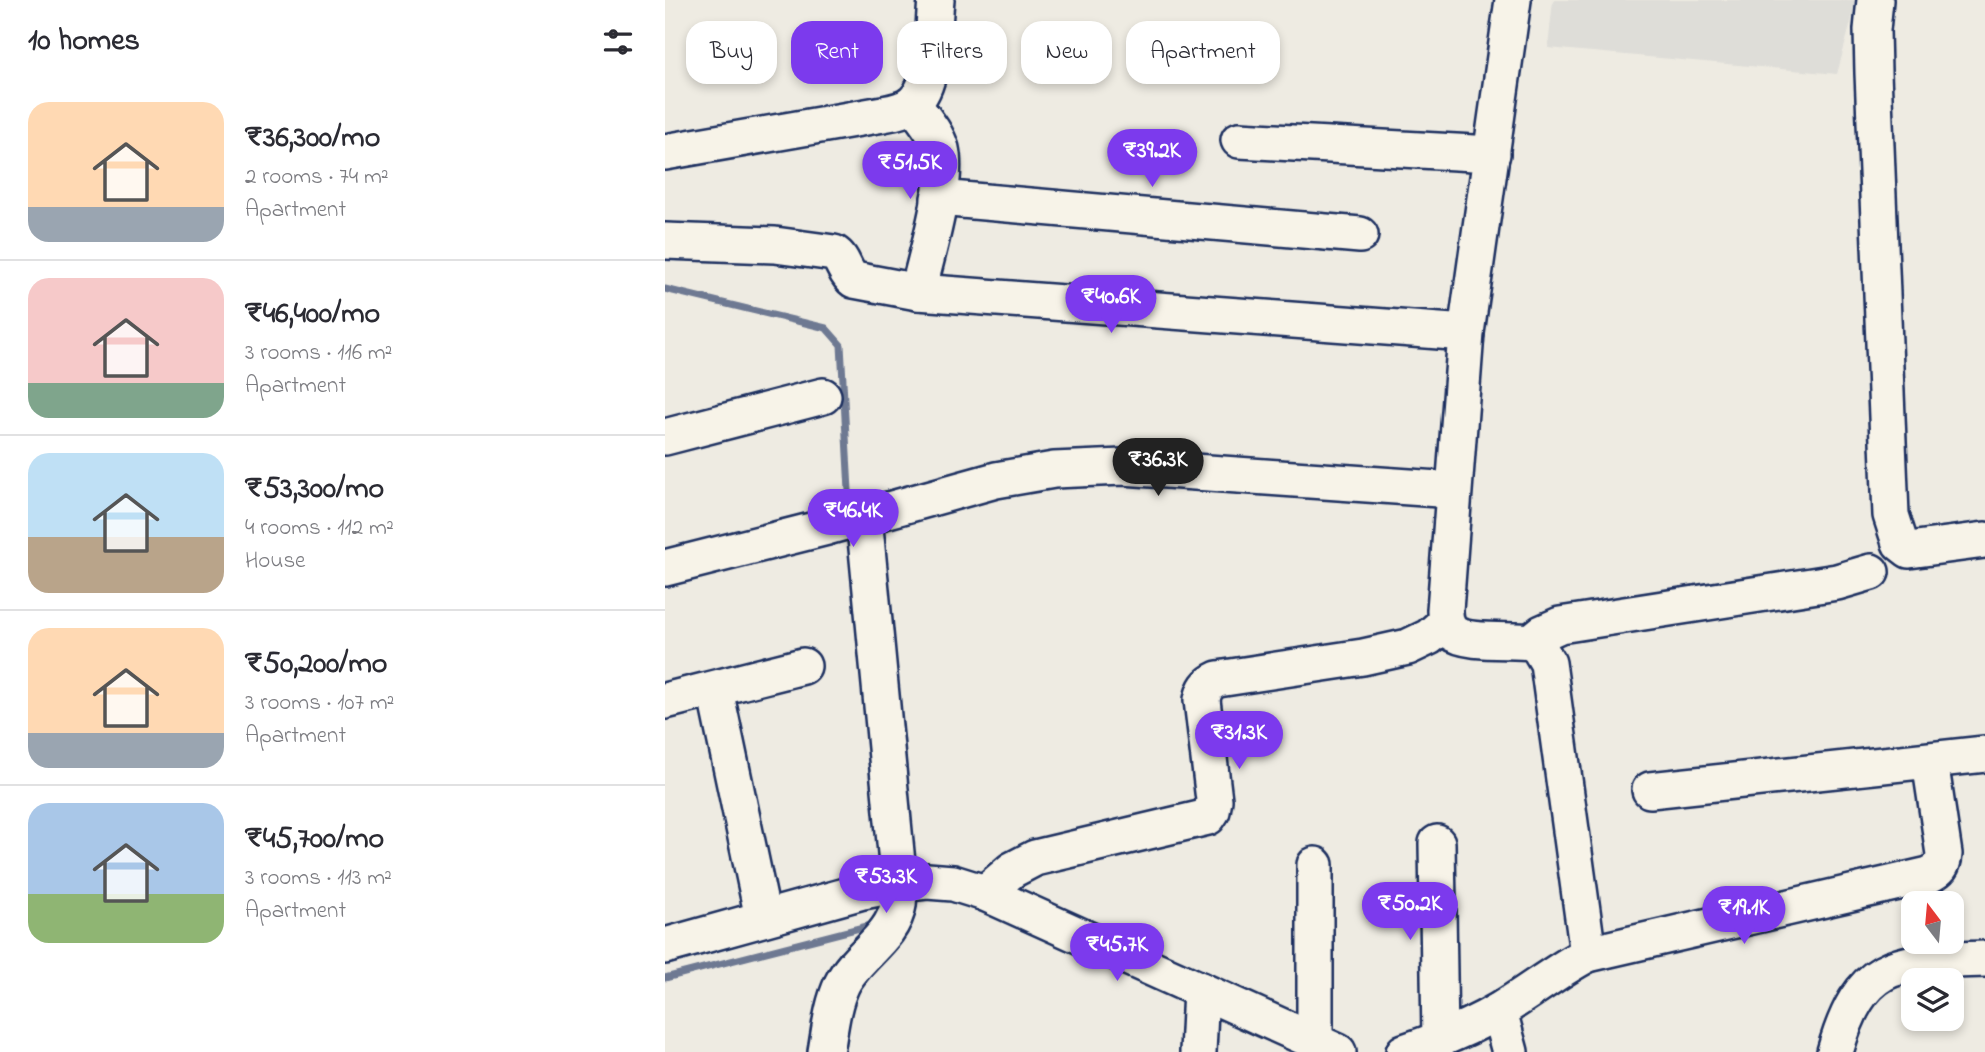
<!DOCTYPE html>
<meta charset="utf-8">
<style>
body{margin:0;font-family:"Indie Flower",sans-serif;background:#f2f2f3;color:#2b2b33;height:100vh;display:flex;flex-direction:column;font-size:26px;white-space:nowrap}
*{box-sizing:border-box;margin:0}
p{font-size:23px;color:#7c7c81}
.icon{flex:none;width:38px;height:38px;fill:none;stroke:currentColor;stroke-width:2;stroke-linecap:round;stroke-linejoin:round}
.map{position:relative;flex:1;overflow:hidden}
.panel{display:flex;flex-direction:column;background:#fff;width:665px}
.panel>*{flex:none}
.hud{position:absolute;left:21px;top:21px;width:665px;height:63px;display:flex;gap:14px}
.needle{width:46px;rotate:344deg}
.buttons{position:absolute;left:1236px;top:891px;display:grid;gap:14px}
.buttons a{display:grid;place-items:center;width:63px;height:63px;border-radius:14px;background:#fff;box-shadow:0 4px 10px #0003;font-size:35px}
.price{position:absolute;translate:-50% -60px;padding:0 16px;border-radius:24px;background:#7c3aed;color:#fff;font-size:23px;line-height:46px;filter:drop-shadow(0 2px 4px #0008)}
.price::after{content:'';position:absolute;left:50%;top:42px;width:21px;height:16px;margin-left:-10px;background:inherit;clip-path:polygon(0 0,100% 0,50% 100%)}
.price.on{background:#222;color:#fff}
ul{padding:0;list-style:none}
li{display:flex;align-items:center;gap:21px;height:175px;padding:0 28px}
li+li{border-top:2px solid #e1e1e2}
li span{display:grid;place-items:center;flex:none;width:196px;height:140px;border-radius:21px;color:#555}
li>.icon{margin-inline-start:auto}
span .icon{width:84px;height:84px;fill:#fffc;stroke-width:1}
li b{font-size:30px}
h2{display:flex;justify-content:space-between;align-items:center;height:84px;padding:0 28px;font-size:30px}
.chip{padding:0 24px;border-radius:21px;background:#fff;box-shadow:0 4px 10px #0003;font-size:24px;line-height:63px}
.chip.on{background:#7c3aed;color:#fff}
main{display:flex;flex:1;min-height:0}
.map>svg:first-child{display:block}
.built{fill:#deddd8}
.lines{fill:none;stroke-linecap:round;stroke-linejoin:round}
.stream{stroke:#6e7992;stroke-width:7}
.minor-casing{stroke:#1b2f5e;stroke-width:40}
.minor{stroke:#f7f3e8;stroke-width:35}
</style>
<main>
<section class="panel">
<h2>10 homes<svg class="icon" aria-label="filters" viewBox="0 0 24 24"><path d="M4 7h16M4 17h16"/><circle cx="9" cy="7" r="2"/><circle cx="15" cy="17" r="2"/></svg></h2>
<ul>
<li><span style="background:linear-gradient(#ffd9b3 75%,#9aa5b1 0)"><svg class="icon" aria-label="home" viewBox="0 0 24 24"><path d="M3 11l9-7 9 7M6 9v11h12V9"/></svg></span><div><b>₹36,300/mo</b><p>2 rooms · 74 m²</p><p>Apartment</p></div></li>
<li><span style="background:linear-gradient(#f6c9c9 75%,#7fa58c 0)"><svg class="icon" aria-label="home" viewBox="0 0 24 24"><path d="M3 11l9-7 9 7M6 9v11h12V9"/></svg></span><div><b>₹46,400/mo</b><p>3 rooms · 116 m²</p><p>Apartment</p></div></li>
<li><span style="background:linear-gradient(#bfe0f5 60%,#b9a48a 0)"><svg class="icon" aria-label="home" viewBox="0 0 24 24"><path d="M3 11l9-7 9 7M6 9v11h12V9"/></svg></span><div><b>₹53,300/mo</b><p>4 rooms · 112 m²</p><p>House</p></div></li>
<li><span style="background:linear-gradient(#ffd9b3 75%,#9aa5b1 0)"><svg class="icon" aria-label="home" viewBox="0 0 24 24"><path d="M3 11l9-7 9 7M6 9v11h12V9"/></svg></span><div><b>₹50,200/mo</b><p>3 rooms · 107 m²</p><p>Apartment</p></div></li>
<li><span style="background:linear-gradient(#a9c7e8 65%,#8fb573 0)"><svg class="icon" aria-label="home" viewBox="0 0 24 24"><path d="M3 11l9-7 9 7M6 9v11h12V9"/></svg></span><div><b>₹45,700/mo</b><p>3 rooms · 113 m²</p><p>Apartment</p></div></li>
</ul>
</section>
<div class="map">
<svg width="1320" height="1052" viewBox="0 0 1320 1052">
<rect width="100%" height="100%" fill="#eeebe2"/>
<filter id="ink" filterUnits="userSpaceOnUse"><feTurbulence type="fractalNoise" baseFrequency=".0143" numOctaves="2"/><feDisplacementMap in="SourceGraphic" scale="14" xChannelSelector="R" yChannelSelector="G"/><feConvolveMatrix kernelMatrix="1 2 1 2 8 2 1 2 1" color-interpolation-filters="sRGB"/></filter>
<g filter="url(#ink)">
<polygon class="built" points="888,0 1192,0 1172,74 883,48"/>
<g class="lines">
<g class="stream">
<polyline points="0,289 161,328 176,345 185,509"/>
<polyline points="0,978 210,924"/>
</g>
<defs>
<g id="minor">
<path d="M848,0L801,333L780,610C780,618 781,626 787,632C801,644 847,639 866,642L874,648L883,663L923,954"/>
<polyline points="1210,0 1207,30 1208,73 1226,515 1235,543 1244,550 1320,540"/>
<path d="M248,104C258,118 271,132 276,149C284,184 261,256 253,292"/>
<polyline points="574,140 827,154"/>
<path d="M0,152L218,114C229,112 241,110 249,102C270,83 268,27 271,0"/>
<polyline points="274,198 695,235"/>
<path d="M0,241L110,245L169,253C179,259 179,273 189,280L253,292L801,333"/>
<polyline points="0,437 158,396"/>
<polyline points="0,568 162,527 331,480 389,470 458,467 788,490"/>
<polyline points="866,642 877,633 895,625 1172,582 1206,572"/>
<polyline points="50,690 98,918"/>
<polyline points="0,701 138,666"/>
<polyline points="985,790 1320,754"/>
<polyline points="772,843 775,1040"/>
<polyline points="650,865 650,1043"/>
<path d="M320,893L347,870L370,858L543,817L547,811L549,800L537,700C539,689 542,684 553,679L698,657L743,647L764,637L781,622"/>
<polyline points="0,946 198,891 234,884 262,881 288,883 320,893 673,1052"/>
<polyline points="834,1011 845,1052"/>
<path d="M161,1052C165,1029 167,1005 177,984C191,955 228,938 233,905C234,898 233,891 234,884L199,517"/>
<polyline points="533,1052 536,990"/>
<path d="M739,1052C772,1041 805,1028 835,1010C865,992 892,970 923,954L1264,875C1274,870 1278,866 1279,854L1265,761"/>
<path d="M1170,1052C1197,957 1233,962 1320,959"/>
</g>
</defs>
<use href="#minor" class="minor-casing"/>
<use href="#minor" class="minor"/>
</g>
</g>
</svg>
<div class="buttons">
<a><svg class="needle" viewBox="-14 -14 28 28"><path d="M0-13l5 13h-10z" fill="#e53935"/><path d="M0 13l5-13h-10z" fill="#7c7c81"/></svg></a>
<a><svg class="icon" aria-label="layers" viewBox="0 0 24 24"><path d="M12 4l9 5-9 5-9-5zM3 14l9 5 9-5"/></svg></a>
</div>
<b class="price" style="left:487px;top:189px">₹39.2K</b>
<b class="price" style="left:245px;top:201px">₹51.5K</b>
<b class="price" style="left:446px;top:335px">₹40.6K</b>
<b class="price on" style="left:493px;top:498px">₹36.3K</b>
<b class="price" style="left:188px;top:549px">₹46.4K</b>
<b class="price" style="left:574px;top:771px">₹31.3K</b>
<b class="price" style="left:221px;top:915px">₹53.3K</b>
<b class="price" style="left:745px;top:942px">₹50.2K</b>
<b class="price" style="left:1079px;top:946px">₹19.1K</b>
<b class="price" style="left:452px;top:983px">₹45.7K</b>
<div class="hud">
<a class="chip">Buy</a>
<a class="chip on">Rent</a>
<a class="chip">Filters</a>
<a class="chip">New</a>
<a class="chip">Apartment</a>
</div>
</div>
</main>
